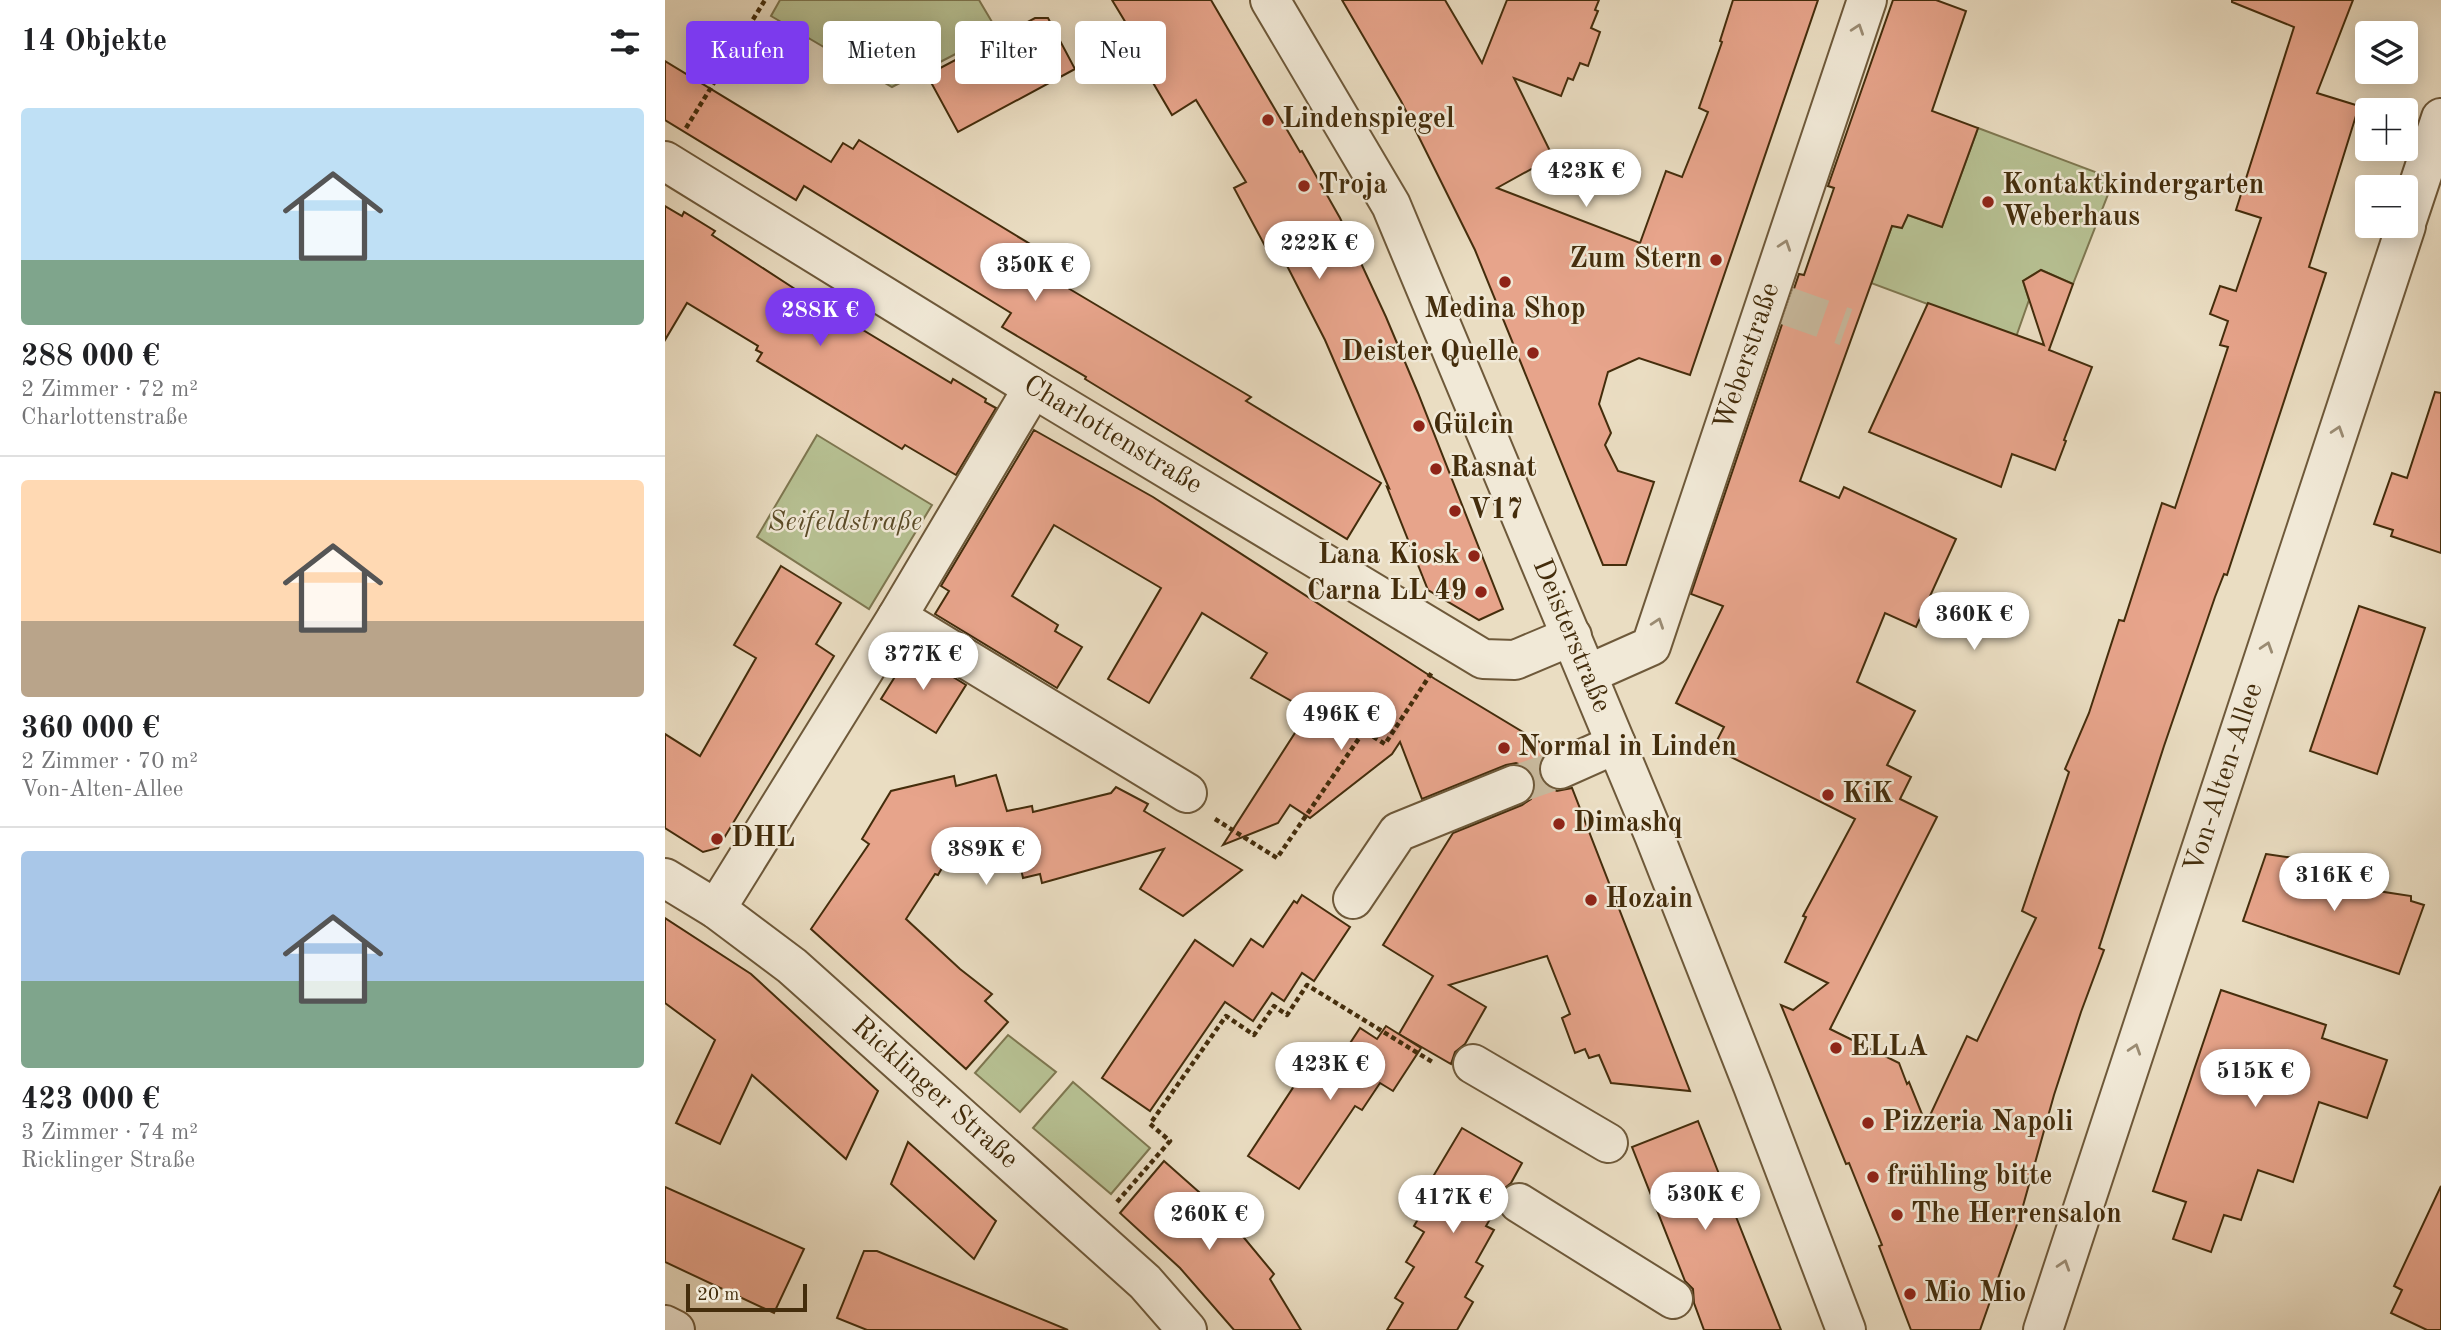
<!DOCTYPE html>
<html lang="de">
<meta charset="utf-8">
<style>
body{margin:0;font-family:"Old Standard TT",serif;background:#f2f2f2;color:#202124;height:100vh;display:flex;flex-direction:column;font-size:26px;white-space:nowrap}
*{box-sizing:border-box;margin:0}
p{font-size:23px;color:#757577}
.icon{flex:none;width:38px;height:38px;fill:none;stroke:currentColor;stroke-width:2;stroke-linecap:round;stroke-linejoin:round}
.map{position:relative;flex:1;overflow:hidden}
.side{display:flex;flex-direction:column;background:#fff;width:665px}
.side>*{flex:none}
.hud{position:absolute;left:21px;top:21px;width:665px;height:63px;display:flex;gap:14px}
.controls{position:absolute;left:1690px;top:21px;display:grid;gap:14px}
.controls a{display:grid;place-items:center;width:63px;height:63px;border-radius:7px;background:#fff;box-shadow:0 4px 18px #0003;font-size:35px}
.scale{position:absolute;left:21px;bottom:18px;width:121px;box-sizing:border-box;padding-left:7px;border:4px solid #442d0c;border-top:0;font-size:19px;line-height:24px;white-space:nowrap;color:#442d0c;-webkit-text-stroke:5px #f1e9d7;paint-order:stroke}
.price{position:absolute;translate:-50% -60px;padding:0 16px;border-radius:24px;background:#fff;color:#222;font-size:23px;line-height:46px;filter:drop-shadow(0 2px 4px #0008)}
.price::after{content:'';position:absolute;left:50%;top:42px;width:21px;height:16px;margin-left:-10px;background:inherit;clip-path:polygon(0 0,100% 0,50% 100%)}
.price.active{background:#7c3aed;color:#fff}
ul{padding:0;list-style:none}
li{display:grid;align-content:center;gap:14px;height:371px;padding:0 21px}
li+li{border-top:2px solid #e0e0e0}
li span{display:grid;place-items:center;height:217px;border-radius:7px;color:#555}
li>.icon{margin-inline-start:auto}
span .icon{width:126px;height:126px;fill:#fffc;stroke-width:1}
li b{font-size:30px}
h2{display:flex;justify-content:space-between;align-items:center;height:84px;padding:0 21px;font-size:30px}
.tag{padding:0 24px;border-radius:7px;background:#fff;box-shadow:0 4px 18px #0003;font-size:24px;line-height:63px}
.tag.active{background:#7c3aed;color:#fff}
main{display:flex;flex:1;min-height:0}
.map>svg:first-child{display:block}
.green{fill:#b7c193;stroke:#7e7750;stroke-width:2}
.building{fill:#e7a48b;stroke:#442d0c;stroke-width:2}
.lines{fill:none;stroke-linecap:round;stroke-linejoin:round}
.minor-tunnel{stroke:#c9ba9e;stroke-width:38;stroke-dasharray:38 19;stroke-linecap:butt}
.minor-casing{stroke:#6e593a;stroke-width:42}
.path{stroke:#442d0c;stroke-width:4.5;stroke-dasharray:5 3.5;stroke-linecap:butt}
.minor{stroke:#f1e9d7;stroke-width:38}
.oneway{stroke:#9a8b72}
.poi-dot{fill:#8f2418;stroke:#f1e9d7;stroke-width:2.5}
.labels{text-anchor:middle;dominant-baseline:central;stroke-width:5;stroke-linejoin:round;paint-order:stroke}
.poi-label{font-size:28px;font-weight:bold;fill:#442d0c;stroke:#f1e9d7;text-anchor:start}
.street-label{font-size:28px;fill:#442d0c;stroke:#f1e9d7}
.park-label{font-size:28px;font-style:italic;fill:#5b4b27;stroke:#f1e9d7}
</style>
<main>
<section class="side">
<h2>14 Objekte<svg class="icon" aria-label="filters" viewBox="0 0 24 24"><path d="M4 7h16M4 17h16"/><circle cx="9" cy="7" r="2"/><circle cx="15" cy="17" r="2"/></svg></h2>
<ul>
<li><span style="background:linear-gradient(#bfe0f5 70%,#7fa58c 0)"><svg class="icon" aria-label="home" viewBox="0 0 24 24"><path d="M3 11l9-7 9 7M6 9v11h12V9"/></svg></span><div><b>288 000 €</b><p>2 Zimmer · 72 m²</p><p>Charlottenstraße</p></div></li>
<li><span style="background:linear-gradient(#ffd9b3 65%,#b9a48a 0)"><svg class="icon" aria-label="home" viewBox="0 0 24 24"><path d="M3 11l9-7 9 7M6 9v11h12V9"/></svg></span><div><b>360 000 €</b><p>2 Zimmer · 70 m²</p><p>Von-Alten-Allee</p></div></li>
<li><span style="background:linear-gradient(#a9c7e8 60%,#7fa58c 0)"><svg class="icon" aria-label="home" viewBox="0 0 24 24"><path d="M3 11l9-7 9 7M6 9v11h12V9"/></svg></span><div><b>423 000 €</b><p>3 Zimmer · 74 m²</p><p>Ricklinger Straße</p></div></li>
</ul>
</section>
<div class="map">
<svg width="1776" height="1330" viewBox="0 0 1776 1330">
<rect width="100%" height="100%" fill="#eaddc2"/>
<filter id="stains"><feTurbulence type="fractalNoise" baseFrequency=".00286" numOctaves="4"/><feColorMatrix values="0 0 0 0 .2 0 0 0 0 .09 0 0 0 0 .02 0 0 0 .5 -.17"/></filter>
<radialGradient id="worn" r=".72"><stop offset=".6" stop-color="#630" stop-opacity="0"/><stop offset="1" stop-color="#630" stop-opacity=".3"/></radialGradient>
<g class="green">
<polygon points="115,0 314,0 333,32 227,87 106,16"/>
<polygon points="1313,128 1449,179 1408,284 1376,270 1358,281 1364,300 1351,337 1206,283 1227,226 1243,215 1277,227"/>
<polygon points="152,435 267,505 204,609 92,537"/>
<polygon points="343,1035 391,1072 355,1112 310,1073"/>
<polygon points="408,1082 485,1148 446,1194 368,1128"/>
</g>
<g class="building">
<polygon points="447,0 546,0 635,152 637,151 675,218 721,317 753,393 838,609 814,620 763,590 722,487 724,488 660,340 616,254 607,259 569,188 581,182 531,100 507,115 467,47 473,43"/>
<polygon points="677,0 780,0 817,63 842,0 934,0 930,10 933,11 926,28 935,32 923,66 915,63 908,80 903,78 896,96 849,78 888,157 832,188 975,243 1001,171 1017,177 1043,112 1034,108 1057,42 1055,41 1068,0 1153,0 1025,375 974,358 943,372 934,404 946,433 940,445 953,471 989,482 961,565 938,565 810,250 736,101"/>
<polygon points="1228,0 1271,0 1301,11 1267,111 1313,128 1277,227 1243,215 1237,228 1227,226 1135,481 1174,498 1179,487 1291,539 1251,627 1220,613 1192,682 1250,711 1222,765 1246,777 1235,799 1272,817 1165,1029 1234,1063 1242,1084 1244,1082 1261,1124 1302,1036 1312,1041 1371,918 1357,911 1404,772 1400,769 1424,713 1454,620 1459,621 1497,503 1510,508 1563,347 1555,345 1563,321 1545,314 1555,286 1571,291 1596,218 1571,210 1629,27 1567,2 1567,0 1688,0 1652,93 1694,106 1644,267 1661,273 1562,575 1559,574 1550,597 1499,746 1434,948 1439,950 1416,1012 1389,1095 1356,1213 1315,1330 1246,1330 1214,1246 1217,1245 1184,1163 1181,1164 1116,1005 1128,1010 1163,983 1120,962 1141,917 1138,916 1190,819 1048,748 1059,727 1011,703 1058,606 1026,594 1134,274 1139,275 1169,188 1163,186"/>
<polygon points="370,18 383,18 410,69 293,132 262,75"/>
<polygon points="0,61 166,162 178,143 188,149 194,140 365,244 361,252 371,258 366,266 586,397 581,401 716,483 682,539 492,423 420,379 421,377 337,327 346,313 139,186 131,200 0,120"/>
<polygon points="0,206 17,216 19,212 50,231 47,235 130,289 286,383 288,379 321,399 320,402 331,408 291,475 240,445 237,449 92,361 97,353 91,350 93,346 22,303 0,340"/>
<polygon points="1376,270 1408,284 1384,350 1427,367 1399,440 1401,441 1390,470 1347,454 1336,487 1204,432 1263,303 1379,345 1358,281"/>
<polygon points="1770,392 1776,393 1776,553 1726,536 1728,530 1709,524 1727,473 1742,478"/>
<polygon points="369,430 488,497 770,679 886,749 877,757 873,766 875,777 882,786 892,791 907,788 1025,1091 946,1083 934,1055 924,1058 920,1049 910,1053 897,1018 905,1014 882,956 784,985 821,1007 800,1044 790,1052 786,1064 734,1034 768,976 718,945 788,833 857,805 866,799 871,787 869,776 862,767 851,763 841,765 757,799 735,742 727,754 645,818 625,805 613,823 558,845 644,711 586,678 602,653 537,613 484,703 443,679 496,588 389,525 347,596 393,625 390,631 417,647 392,688 270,614 284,591 276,586"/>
<polygon points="116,566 176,603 151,644 169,656 53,848 38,852 0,828 0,734 35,756 91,658 69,645"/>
<polygon points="1694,606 1760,628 1712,774 1645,751"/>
<polygon points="246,651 301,685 271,733 216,699"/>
<polygon points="331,775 342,811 367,806 368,812 446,793 451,787 483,804 479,811 577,870 518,916 475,889 499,849 377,883 375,874 358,878 352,851 277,868 273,875 270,874 241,919 295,969 327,994 320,1001 343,1022 301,1069 146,929 204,844 197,839 226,791 289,776 291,786"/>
<polygon points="1601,854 1636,859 1636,864 1689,881 1712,884 1713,891 1746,896 1746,901 1759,905 1734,974 1578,921"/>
<polygon points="637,895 685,927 649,981 637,973 619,1001 607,993 588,1021 560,1002 485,1111 437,1078 530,940 568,966 586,939 598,947 629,901 632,903"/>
<polygon points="0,918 86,974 213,1091 181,1159 87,1075 55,1144 11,1123 50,1040 0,1003"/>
<polygon points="1556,990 1661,1025 1657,1038 1722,1060 1702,1118 1654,1102 1628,1182 1593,1170 1576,1220 1559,1215 1546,1252 1508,1239 1521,1202 1488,1191"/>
<polygon points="721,1026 756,1048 728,1091 715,1083 697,1110 690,1106 634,1189 583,1156 639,1071 646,1076 664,1048 676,1057 695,1028 712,1039"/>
<polygon points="1033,1121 1054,1174 1116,1330 1039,1330 1029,1303 1028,1289 1020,1281 967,1147"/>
<polygon points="797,1128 857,1163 846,1183 835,1192 833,1206 821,1226 829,1230 811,1262 818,1266 800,1297 808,1302 792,1330 722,1330 738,1303 730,1298 749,1267 741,1262 759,1232 749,1226 768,1194 760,1190"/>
<polygon points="243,1142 331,1221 309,1259 226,1184"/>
<polygon points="499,1161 561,1216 609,1274 605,1279 636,1330 569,1330 515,1268 455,1213"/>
<polygon points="1776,1186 1776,1330 1762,1330 1726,1313 1737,1290 1729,1286"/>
<polygon points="0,1187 139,1249 109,1313 0,1262"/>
<polygon points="199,1251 212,1251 403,1330 202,1330 172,1318"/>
</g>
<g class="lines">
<g class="minor-tunnel">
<polyline points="1122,306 1181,327"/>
<polyline points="849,785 895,769"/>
</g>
<defs>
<g id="minor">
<path id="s1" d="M605,0L726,205L989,835L1088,1086L1181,1330"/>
<path id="s2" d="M0,161L368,388L818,659L850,660L907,636"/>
<polyline points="1741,223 1776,118"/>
<polyline points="232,617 522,793"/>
<path id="s3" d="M923,674L986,646L1202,0"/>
<polyline points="895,769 951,744"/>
<path id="s4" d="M0,878L51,909L127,966L480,1282L522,1330"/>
<polyline points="688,899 733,832 849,785"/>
<polyline points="51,909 232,617 368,388"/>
<polyline points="808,1064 943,1143"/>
<polyline points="854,1203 1008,1299"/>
<polyline points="0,1325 10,1330"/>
<path id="s5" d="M1378,1330L1741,226"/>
</g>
</defs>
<use href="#minor" class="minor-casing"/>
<g class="path">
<polyline points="21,128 100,0"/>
<polyline points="550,819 612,858 699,731 720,744 767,672"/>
<polyline points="452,1202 505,1141 485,1124 561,1016 589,1035 609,1006 622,1015 642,985 769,1063"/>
</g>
<use href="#minor" class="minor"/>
</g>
<defs><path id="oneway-chevron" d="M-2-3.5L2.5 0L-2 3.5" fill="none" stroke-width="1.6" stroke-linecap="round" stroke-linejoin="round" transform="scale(1.75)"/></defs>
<g class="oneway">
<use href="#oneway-chevron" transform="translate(1193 29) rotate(-71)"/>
<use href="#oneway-chevron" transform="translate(1120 245) rotate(-71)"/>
<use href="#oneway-chevron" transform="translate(1673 431) rotate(-72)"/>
<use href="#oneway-chevron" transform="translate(993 623) rotate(-71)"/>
<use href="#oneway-chevron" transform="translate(1602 647) rotate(-72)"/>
<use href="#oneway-chevron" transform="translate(1470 1049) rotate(-72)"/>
<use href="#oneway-chevron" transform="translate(1399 1265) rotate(-72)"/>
</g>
<g class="poi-dot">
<circle cx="603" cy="120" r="7"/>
<circle cx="639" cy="186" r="7"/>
<circle cx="1323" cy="202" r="7"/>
<circle cx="1051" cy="260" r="7"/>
<circle cx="840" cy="282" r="7"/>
<circle cx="868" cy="353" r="7"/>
<circle cx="754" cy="426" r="7"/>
<circle cx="771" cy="469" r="7"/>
<circle cx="790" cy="511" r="7"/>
<circle cx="809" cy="556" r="7"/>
<circle cx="816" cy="592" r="7"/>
<circle cx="839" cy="748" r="7"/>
<circle cx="1163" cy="795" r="7"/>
<circle cx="894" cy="824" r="7"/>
<circle cx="52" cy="839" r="7"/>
<circle cx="926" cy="900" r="7"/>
<circle cx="1171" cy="1048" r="7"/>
<circle cx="1203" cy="1123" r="7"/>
<circle cx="1208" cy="1177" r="7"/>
<circle cx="1232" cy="1215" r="7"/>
<circle cx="1245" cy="1294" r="7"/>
</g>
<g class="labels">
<g class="poi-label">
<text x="617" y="120">Lindenspiegel</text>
<text x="653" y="186">Troja</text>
<text x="1337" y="186">Kontaktkindergarten<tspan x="1337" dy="32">Weberhaus</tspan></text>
<text x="1037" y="260" text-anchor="end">Zum Stern</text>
<text x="840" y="310" text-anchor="middle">Medina Shop</text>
<text x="854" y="353" text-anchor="end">Deister Quelle</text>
<text x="768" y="426">Gülcin</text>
<text x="785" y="469">Rasnat</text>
<text x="804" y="511">V17</text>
<text x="795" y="556" text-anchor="end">Lana Kiosk</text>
<text x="802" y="592" text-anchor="end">Carna LL 49</text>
<text x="853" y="748">Normal in Linden</text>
<text x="1177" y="795">KiK</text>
<text x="908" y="824">Dimashq</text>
<text x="66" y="839">DHL</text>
<text x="940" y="900">Hozain</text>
<text x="1185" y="1048">ELLA</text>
<text x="1217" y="1123">Pizzeria Napoli</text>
<text x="1222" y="1177">frühling bitte</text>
<text x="1246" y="1215">The Herrensalon</text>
<text x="1259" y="1294">Mio Mio</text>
</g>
<g class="street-label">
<text stroke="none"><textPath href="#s3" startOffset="374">Weberstraße</textPath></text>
<text stroke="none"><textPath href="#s2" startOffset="525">Charlottenstraße</textPath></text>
<text stroke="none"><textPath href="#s1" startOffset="705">Deisterstraße</textPath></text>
<text stroke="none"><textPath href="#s5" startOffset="581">Von-Alten-Allee</textPath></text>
<text stroke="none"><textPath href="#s4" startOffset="346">Ricklinger Straße</textPath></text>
</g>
<g class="park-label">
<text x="180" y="523">Seifeldstraße</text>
</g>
</g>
<rect width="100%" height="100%" filter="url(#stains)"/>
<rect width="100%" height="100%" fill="url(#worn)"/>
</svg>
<div class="controls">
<a><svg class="icon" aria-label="layers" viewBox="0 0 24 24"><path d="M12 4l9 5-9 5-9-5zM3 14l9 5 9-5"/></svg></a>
<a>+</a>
<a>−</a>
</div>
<div class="scale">20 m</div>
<b class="price" style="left:921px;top:209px">423K €</b>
<b class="price" style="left:654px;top:281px">222K €</b>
<b class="price" style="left:370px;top:303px">350K €</b>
<b class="price active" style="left:155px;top:348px">288K €</b>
<b class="price" style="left:1309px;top:652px">360K €</b>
<b class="price" style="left:258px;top:692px">377K €</b>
<b class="price" style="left:676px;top:752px">496K €</b>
<b class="price" style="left:321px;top:887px">389K €</b>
<b class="price" style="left:1669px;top:913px">316K €</b>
<b class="price" style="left:665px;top:1102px">423K €</b>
<b class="price" style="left:1590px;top:1109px">515K €</b>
<b class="price" style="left:1040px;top:1232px">530K €</b>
<b class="price" style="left:788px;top:1235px">417K €</b>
<b class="price" style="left:544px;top:1252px">260K €</b>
<div class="hud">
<a class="tag active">Kaufen</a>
<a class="tag">Mieten</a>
<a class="tag">Filter</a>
<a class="tag">Neu</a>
</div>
</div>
</main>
